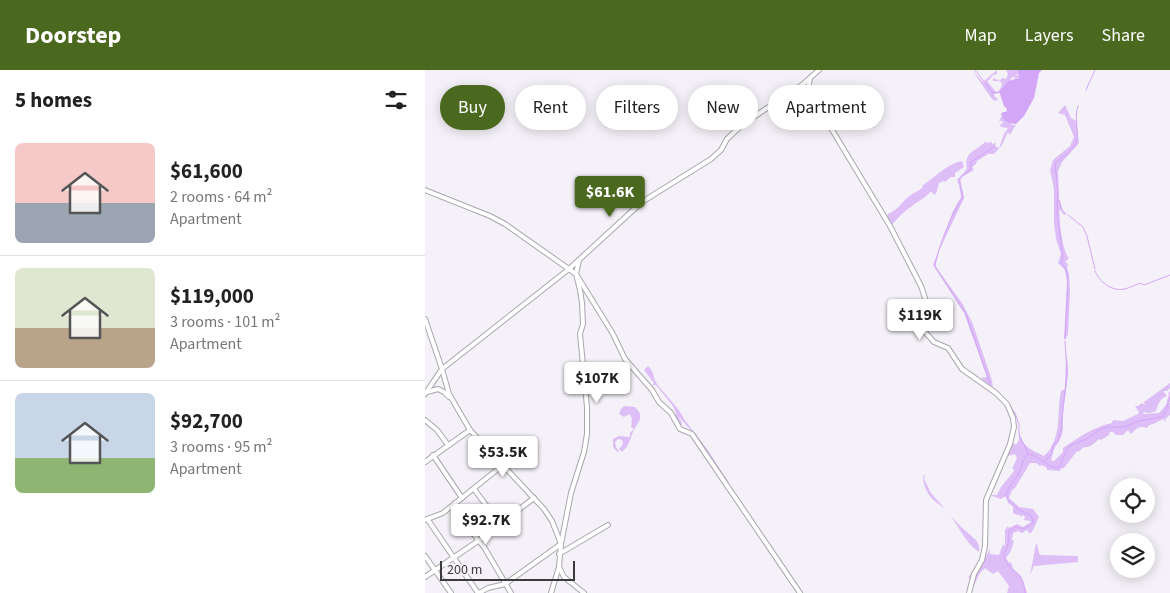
<!DOCTYPE html>
<meta charset="utf-8">
<style>
body{margin:0;font-family:"Source Sans 3",sans-serif;background:#f6f6f6;color:#222;height:100vh;display:flex;flex-direction:column;font-size:19px;white-space:nowrap}
*{box-sizing:border-box;margin:0}
p{font-size:16px;color:#767676}
.icon{flex:none;width:28px;height:28px;fill:none;stroke:currentColor;stroke-width:2;stroke-linecap:round;stroke-linejoin:round}
.map{position:relative;flex:1;overflow:hidden}
.drawer{display:flex;flex-direction:column;background:#fff;width:425px}
.drawer>*{flex:none}
.hud{position:absolute;left:15px;top:15px;width:475px;height:45px;display:flex;gap:10px}
.buttons{position:absolute;left:685px;top:408px;display:grid;gap:10px}
.buttons a{display:grid;place-items:center;width:45px;height:45px;border-radius:50%;background:#fff;box-shadow:0 2px 12px #0003;font-size:25px}
.scale{position:absolute;left:15px;bottom:12px;width:135px;box-sizing:border-box;padding-left:5px;border:2px solid #3c3a3d;border-top:0;font-size:14px;line-height:18px;white-space:nowrap;color:#3c3a3d;-webkit-text-stroke:4px #f5f1f8;paint-order:stroke}
.price{position:absolute;translate:-50% -42px;padding:0 11px;border-radius:5px;background:#fff;color:#222;font-size:16px;line-height:32px;filter:drop-shadow(0 1px 2px #0008)}
.price::after{content:'';position:absolute;left:50%;top:30px;width:15px;height:11px;margin-left:-8px;background:inherit;clip-path:polygon(0 0,100% 0,50% 100%)}
.price.selected{background:#4b691e;color:#fff}
ul{padding:0;list-style:none}
li{display:flex;align-items:center;gap:15px;height:125px;padding:0 15px}
li+li{border-top:1px solid #e0e0e0}
li span{display:grid;place-items:center;flex:none;width:140px;height:100px;border-radius:8px;color:#555}
li>.icon{margin-inline-start:auto}
span .icon{width:60px;height:60px;fill:#fffc;stroke-width:1}
li b{font-size:21px}
h2{display:flex;justify-content:space-between;align-items:center;height:60px;padding:0 15px;font-size:21px}
.tag{padding:0 18px;border-radius:22px;background:#fff;box-shadow:0 2px 12px #0003;font-size:18px;line-height:45px}
.tag.selected{background:#4b691e;color:#fff}
header{display:flex;align-items:center;gap:30px;box-sizing:border-box;height:70px;padding:0 25px;background:#4b691e;color:#fff}
header strong{font-size:24px}
nav{display:flex;gap:28px;margin-inline-start:auto;font-size:18px}
main{display:flex;flex:1;min-height:0}
.map>svg:first-child{display:block}
.green{fill:#ddbef7}
.water{fill:#d3a6f7}
.lines{fill:none;stroke-linecap:round;stroke-linejoin:round}
.stream{stroke:#d3a6f7;stroke-width:1}
.street-casing{stroke:#aaa6ad;stroke-width:6}
.street{stroke:#fff;stroke-width:4}
</style>
<header>
<strong>Doorstep</strong>
<nav><a>Map</a><a>Layers</a><a>Share</a></nav>
</header>
<main>
<section class="drawer">
<h2>5 homes<svg class="icon" aria-label="filters" viewBox="0 0 24 24"><path d="M4 7h16M4 17h16"/><circle cx="9" cy="7" r="2"/><circle cx="15" cy="17" r="2"/></svg></h2>
<ul>
<li><span style="background:linear-gradient(#f6c9c9 60%,#9aa5b1 0)"><svg class="icon" aria-label="home" viewBox="0 0 24 24"><path d="M3 11l9-7 9 7M6 9v11h12V9"/></svg></span><div><b>$61,600</b><p>2 rooms · 64 m²</p><p>Apartment</p></div></li>
<li><span style="background:linear-gradient(#dfe7d0 60%,#b9a48a 0)"><svg class="icon" aria-label="home" viewBox="0 0 24 24"><path d="M3 11l9-7 9 7M6 9v11h12V9"/></svg></span><div><b>$119,000</b><p>3 rooms · 101 m²</p><p>Apartment</p></div></li>
<li><span style="background:linear-gradient(#c9d6e8 65%,#8fb573 0)"><svg class="icon" aria-label="home" viewBox="0 0 24 24"><path d="M3 11l9-7 9 7M6 9v11h12V9"/></svg></span><div><b>$92,700</b><p>3 rooms · 95 m²</p><p>Apartment</p></div></li>
</ul>
</section>
<div class="map">
<svg width="745" height="523" viewBox="0 0 745 523">
<rect width="100%" height="100%" fill="#f5f1f8"/>
<g class="green">
<polygon points="547,0 558,12 572,0 572,4 568,5 564,10 562,11 572,23 576,17 577,13 573,11 568,11 568,8 575,11 577,8 581,9 583,4 581,0 593,0 594,4 590,5 595,6 595,7 590,9 589,6 574,20 574,23 569,24 570,27 573,29 571,31 567,29"/>
<path d="M640,35L646,48L651,51L654,73L637,92L633,101L634,129L637,140L641,144L639,145L635,139C633,147 638,183 644,188L640,192L643,194L642,198L644,203L645,222L643,264L641,268L639,269L642,211L640,200L633,193L636,184L631,169L629,153V119L625,100L628,90L645,76L649,67L640,45L633,43Z"/>
<path d="M576,47H577L587,55H591L590,56L585,65L583,62L577,75L569,84H563L552,91L551,94L547,97L549,100L535,108L539,128L514,181L510,196L537,233L547,252L566,307L568,316H566L556,308L562,307L539,243L508,195L528,141L536,127L534,115L532,110L542,99C539,81 549,83 560,72L564,73L566,71L567,74L571,73L570,76L574,78L579,64L583,58L576,57L575,55L578,53L577,51H574Z"/>
<path d="M537,91L539,97L530,103V107H526L520,112L519,111L514,113L511,124H508L506,121C501,128 493,131 487,136C481,140 473,147 467,155L462,147L463,144C473,140 476,133 483,127C488,123 494,121 498,117L497,116C510,107 522,94 537,91Z"/>
<path d="M641,285C646,300 640,325 638,342C637,351 640,360 635,369C633,375 634,370 631,376C628,379 627,387 626,390L629,391L638,382V378C653,368 668,357 687,353L688,350L698,351L713,344L714,342L710,336H713L717,333L720,335L719,332L745,313V318L742,321H738L742,326C736,327 732,336 731,341L724,343L719,342L718,344L734,343L741,335L744,324L743,323L745,321V331L743,334L745,333V345L741,348L740,353L739,349C733,351 730,354 724,355L722,358C714,355 711,359 706,364L703,360L698,365H691L688,362H685L684,365L676,370L674,369C671,372 663,379 659,377L653,382L652,381L639,398L635,399L636,401L622,400L621,397L616,395L615,396L611,393H605L590,418L587,420L584,428L594,437L608,439L614,447L608,460L605,464L602,460L597,463L593,461L588,463L587,470L589,471L586,481L581,488L584,493L586,492L588,499L596,506L602,523H582L584,516L573,501L568,504L560,498L555,503L549,515L546,508H543C549,497 559,492 565,479V484L574,485L578,474L579,476L580,475V460L583,456L584,458L592,454L598,457L606,452L605,451L599,450L600,447L598,445L595,447V445H592L588,443V436L583,433L581,426L576,429L567,426L566,422L567,425H572L576,417L589,401V399H587L592,388L590,384L583,386L582,383L586,381L585,378L587,372L591,375L594,370V362C597,376 606,380 619,386C638,369 631,343 636,321L640,319Z"/>
<path d="M223,296C229,301 228,308 232,314C241,326 253,336 259,349L282,379L304,413L299,409L265,359L253,346L257,353L256,355L253,354L245,339H247L248,342L252,345L248,336L231,315H227L229,313L219,300Z"/>
<path d="M199,336L210,337C219,346 215,350 210,358C205,366 206,374 197,382L194,379L198,374L197,370L193,369L190,372L191,377L194,382H192L188,377V369L194,366L205,367V363L209,359L206,357L207,349L205,344L199,347L194,344L196,339Z"/>
<path d="M500,404L499,409L506,423L536,457L551,470L554,475V482C539,472 533,454 523,442C518,436 509,432 505,426C501,421 498,413 498,407Z"/>
<polygon points="611,474 612,474 614,483 616,485 653,486 653,492 609,496 605,505"/>
</g>
<path class="water" d="M593,0H617L614,3L609,28L599,46L591,54C584,54 578,51 576,44L578,42H581L582,39L579,36L574,21L583,11L594,8Z"/>
<g class="lines">
<g class="stream">
<polyline points="550,0 568,23 575,22"/>
<polyline points="661,20 670,0"/>
<polyline points="634,130 637,140 641,144"/>
<polyline points="643,145 658,157 662,166 670,199"/>
<path d="M670,201C674,212 688,222 699,219C705,218 710,215 715,213L719,215L745,205"/>
<path d="M640,269L643,210L640,197L636,193L638,189L632,141L633,122L630,94C635,87 645,84 650,75C656,64 648,49 653,36"/>
<path d="M565,314L541,244L510,196C512,180 528,140 538,128C536,110 528,112 546,99V92L570,76"/>
<polyline points="584,335 590,343 594,354 594,364 603,384"/>
<polyline points="619,392 627,384 628,375 633,371 636,359 642,302 640,271"/>
<path d="M600,523C599,499 585,504 579,487C577,482 579,484 581,480C584,474 584,467 584,461L590,457C599,459 600,460 608,453C608,443 600,444 593,439C588,436 584,431 581,426C582,417 590,411 594,403C597,397 597,389 603,384C614,386 620,395 631,398L635,396L641,381L646,375L662,369L674,360L682,357H699L714,351L736,347L740,344L745,327"/>
</g>
<defs>
<g id="street">
<polyline points="385,9 383,18 386,25 465,156 496,216 502,234 498,256 500,262 509,272 523,278 537,299 571,323 582,334 588,348 589,357 585,374 561,430 560,476 557,490 549,504 544,523"/>
<polyline points="370,20 384,24"/>
<polyline points="0,120 65,146 80,154 151,204 188,264 200,289 227,320 234,332 246,343 255,359 267,364 375,523"/>
<polyline points="0,249 17,299 24,324 45,360 119,439 127,451 136,474 134,497 126,523"/>
<polyline points="2,322 13,319 19,322 24,327"/>
<polyline points="0,324 17,299 144,199 217,132 286,89 296,80 302,69 318,54 377,15 394,0"/>
<polyline points="0,350 12,360 23,375"/>
<polyline points="8,385 37,428"/>
<polyline points="0,392 45,360"/>
<polyline points="49,419 75,454"/>
<polyline points="30,433 38,451 59,477 86,523"/>
<polyline points="0,450 18,443 78,395"/>
<polyline points="3,450 53,523"/>
<polyline points="134,484 183,455"/>
<polyline points="0,486 26,523"/>
<polyline points="134,497 139,507 159,523"/>
<polyline points="0,507 53,471 109,428"/>
<polyline points="54,523 63,518 80,514 136,474 146,423 159,382 162,364 162,337 155,264 158,254 157,233 155,220 151,204 154,190"/>
</g>
</defs>
<use href="#street" class="street-casing"/>
<use href="#street" class="street"/>
</g>
</svg>
<div class="buttons">
<a><svg class="icon" aria-label="locate" viewBox="0 0 24 24"><circle cx="12" cy="12" r="6"/><path d="M12 2v4M12 18v4M2 12h4M18 12h4"/></svg></a>
<a><svg class="icon" aria-label="layers" viewBox="0 0 24 24"><path d="M12 4l9 5-9 5-9-5zM3 14l9 5 9-5"/></svg></a>
</div>
<div class="scale">200 m</div>
<b class="price selected" style="left:185px;top:148px">$61.6K</b>
<b class="price" style="left:495px;top:271px">$119K</b>
<b class="price" style="left:172px;top:334px">$107K</b>
<b class="price" style="left:78px;top:408px">$53.5K</b>
<b class="price" style="left:61px;top:476px">$92.7K</b>
<div class="hud">
<a class="tag selected">Buy</a>
<a class="tag">Rent</a>
<a class="tag">Filters</a>
<a class="tag">New</a>
<a class="tag">Apartment</a>
</div>
</div>
</main>
